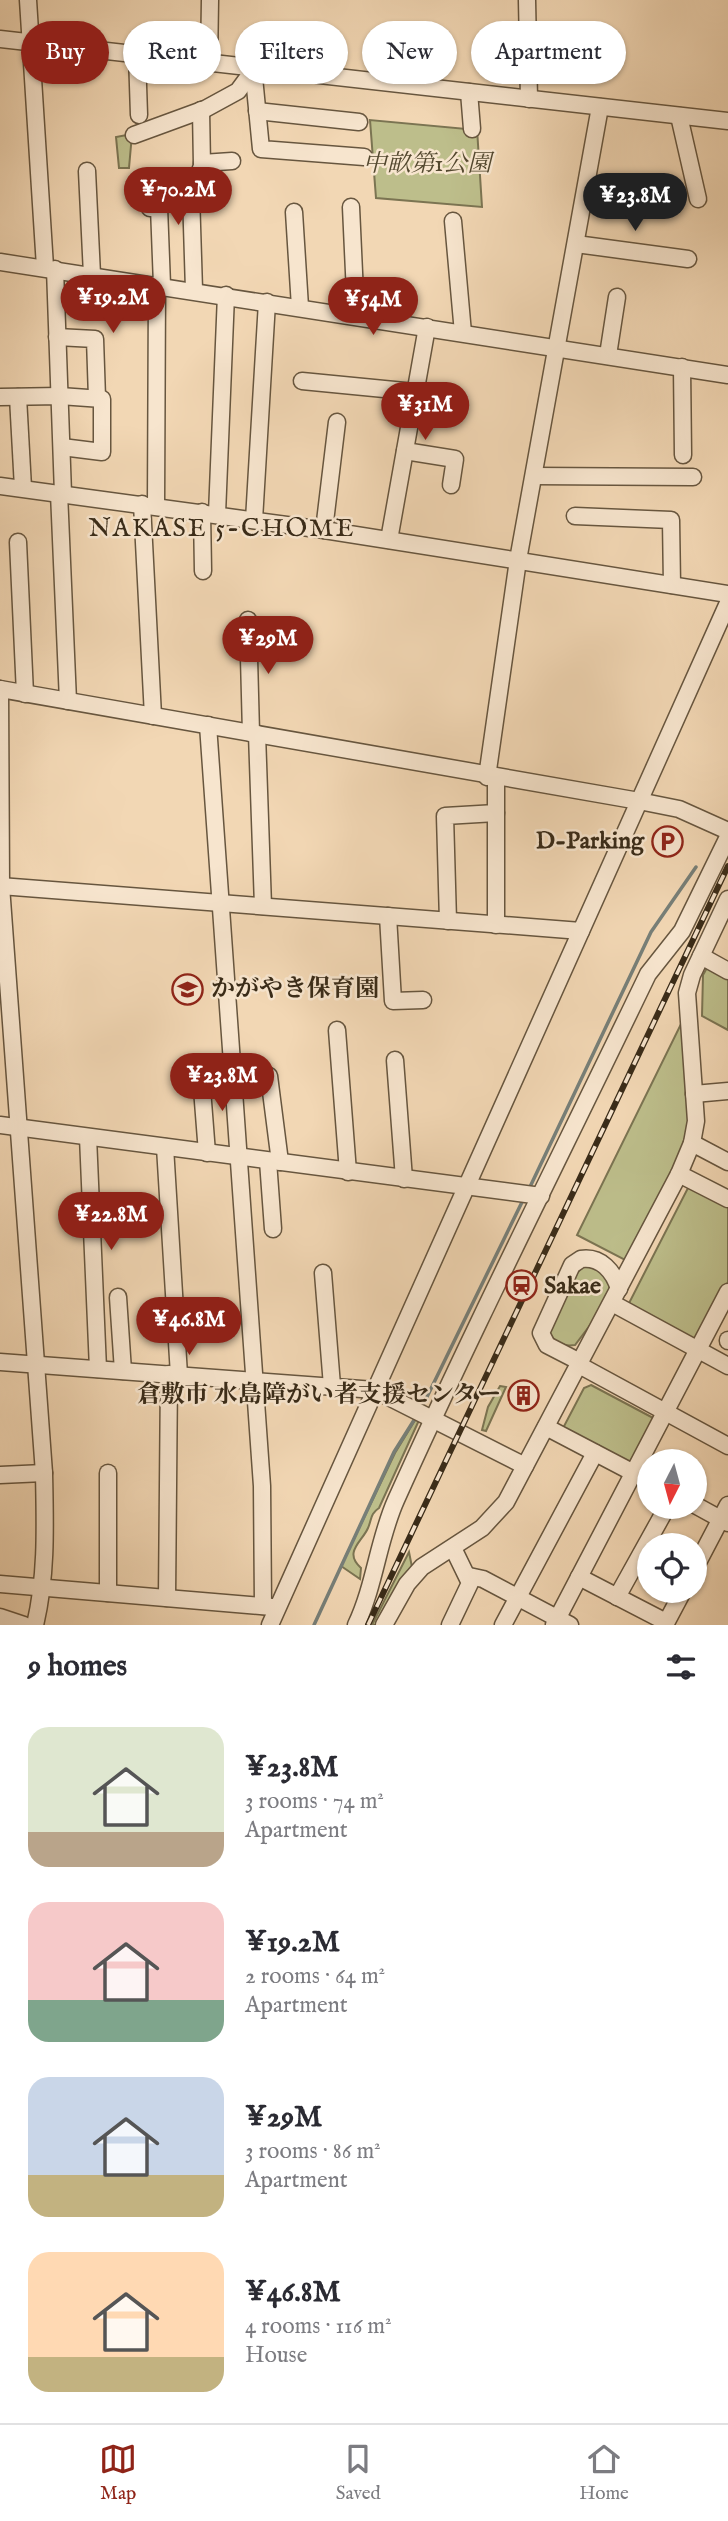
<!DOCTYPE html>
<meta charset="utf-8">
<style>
body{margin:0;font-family:"IM FELL English","Noto Serif JP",serif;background:#f7f7f7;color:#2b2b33;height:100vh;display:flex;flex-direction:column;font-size:26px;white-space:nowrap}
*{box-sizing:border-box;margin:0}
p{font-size:23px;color:#7c7c81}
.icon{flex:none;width:38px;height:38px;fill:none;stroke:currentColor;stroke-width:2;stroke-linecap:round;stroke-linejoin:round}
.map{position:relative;height:1625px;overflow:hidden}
.sheet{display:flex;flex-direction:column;background:#fff;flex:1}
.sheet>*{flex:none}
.top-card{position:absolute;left:21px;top:21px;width:686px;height:63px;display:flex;gap:14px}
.needle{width:46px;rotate:186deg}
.buttons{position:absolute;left:637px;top:1449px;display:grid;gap:14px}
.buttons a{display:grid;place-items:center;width:70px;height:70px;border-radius:50%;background:#fff;box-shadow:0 2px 5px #0004;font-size:35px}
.price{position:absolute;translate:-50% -60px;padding:0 16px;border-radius:24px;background:#8f2418;color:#fff;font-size:23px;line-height:46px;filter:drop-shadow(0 2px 4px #0008)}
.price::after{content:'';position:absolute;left:50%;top:42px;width:21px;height:16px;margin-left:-10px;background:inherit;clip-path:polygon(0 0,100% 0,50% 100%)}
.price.current{background:#222;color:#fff}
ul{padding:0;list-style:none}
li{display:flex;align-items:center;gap:21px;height:175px;padding:0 28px}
li span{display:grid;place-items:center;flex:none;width:196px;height:140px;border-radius:21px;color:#555}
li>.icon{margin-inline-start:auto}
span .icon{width:84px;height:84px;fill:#fffc;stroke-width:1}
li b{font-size:30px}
h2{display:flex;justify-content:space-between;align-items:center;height:84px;padding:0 28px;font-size:30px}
.chip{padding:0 24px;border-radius:32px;background:#fff;box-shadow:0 2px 5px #0004;font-size:24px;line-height:63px}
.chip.current{background:#8f2418;color:#fff}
.tabs{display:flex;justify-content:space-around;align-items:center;height:98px;border-top:2px solid #e1e1e2;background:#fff;font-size:19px;color:#7c7c81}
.tabs a{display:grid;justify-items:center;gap:4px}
.tabs .current{color:#8f2418}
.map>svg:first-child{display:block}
.green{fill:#bdbe8b;stroke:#7b7452;stroke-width:2}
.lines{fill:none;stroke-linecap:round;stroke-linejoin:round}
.stream{stroke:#777f78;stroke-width:3.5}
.minor-casing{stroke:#67563f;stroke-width:19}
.minor{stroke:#f7e5ce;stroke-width:16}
.rail-casing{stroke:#392b18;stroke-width:6}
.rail{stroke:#f7e5ce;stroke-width:3.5;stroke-dasharray:10;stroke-linecap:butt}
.labels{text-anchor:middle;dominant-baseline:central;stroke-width:5;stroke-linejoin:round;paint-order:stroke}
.park-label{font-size:24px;font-style:italic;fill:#53482f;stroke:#f7e5ce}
.poi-label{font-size:24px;font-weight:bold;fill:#392b18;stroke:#f7e5ce;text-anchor:end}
.neighbourhood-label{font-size:26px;letter-spacing:2px;fill:#392b18;stroke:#f7e5ce}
</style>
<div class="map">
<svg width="728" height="1625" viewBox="0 0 728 1625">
<rect width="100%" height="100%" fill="#f2d7b4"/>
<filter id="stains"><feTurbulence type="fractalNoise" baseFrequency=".00286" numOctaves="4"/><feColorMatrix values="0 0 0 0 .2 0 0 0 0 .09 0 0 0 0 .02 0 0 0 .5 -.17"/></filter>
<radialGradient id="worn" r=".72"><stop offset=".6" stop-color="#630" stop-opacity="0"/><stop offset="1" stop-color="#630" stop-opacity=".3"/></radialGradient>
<g class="green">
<polygon points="475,97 482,207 376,198 370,120 466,129"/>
<polygon points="132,134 129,168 119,168 116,137"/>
<polygon points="708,966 728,977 728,1030 702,1016 703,975"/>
<polygon points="683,1020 690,1119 683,1153 627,1261 577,1235"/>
<polygon points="690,1184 728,1204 728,1282 694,1344 627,1307"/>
<path d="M595,1265L611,1284L606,1304L575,1345C563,1347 554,1342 549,1332L577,1273L584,1266Z"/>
<polygon points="591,1385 657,1420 631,1467 562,1430 584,1388"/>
<polygon points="500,1386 506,1387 486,1431 482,1430 488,1407"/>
<path d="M417,1417L420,1418L379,1508C370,1514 372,1519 368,1528C362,1542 343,1552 361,1568L360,1579L341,1566L395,1453Z"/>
<polygon points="409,1552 412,1567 378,1625 372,1625"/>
</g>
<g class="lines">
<g class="stream">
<polyline points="529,1189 651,932 696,867"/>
<polyline points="424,1403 524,1198"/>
<polyline points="314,1625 394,1452 416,1417"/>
</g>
<defs>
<g id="minor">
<polyline points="28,0 45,267"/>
<polyline points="527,0 529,99"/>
<polyline points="0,39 728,121"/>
<polyline points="137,55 139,115"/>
<polyline points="209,63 210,0"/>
<polyline points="253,67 261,149 364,157"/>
<polyline points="469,92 472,129"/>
<polyline points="257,111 359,122"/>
<polyline points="679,116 698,199"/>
<polyline points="134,135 205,109 238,91 255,68"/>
<polyline points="202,163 232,161"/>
<polyline points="87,171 92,275"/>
<polyline points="351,207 356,316"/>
<polyline points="150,208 159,207 162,285"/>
<polyline points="294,212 300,307"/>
<polyline points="453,221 463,333"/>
<polyline points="576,244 688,259"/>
<polyline points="0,262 728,375"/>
<polyline points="55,269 63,494"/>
<polyline points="194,290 191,194 202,166 201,110"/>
<polyline points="57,337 95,339 97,398"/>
<polyline points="608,355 617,297"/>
<polyline points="682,367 683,455"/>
<polyline points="302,381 415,392"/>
<polyline points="0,397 60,396 102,399 102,452 62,447"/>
<polyline points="18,397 23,488"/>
<polyline points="405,451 455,459 451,485"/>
<polyline points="534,476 693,477"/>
<polyline points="0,486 324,530 728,594"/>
<polyline points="59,493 68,701"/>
<polyline points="142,504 153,716"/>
<polyline points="156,505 157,285"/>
<polyline points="202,512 203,571"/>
<polyline points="217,514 226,295"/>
<polyline points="575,516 671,520 672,585"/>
<polyline points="254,520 267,302"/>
<polyline points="324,530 337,422"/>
<polyline points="389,540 427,327"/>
<polyline points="18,542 25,694"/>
<polyline points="248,620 251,733"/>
<path d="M0,689L1,886L44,1473C45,1524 47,1575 35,1625"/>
<polyline points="0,689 639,801 679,809 728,831"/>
<polyline points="208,725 262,1486 263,1606"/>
<polyline points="257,734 263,906"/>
<polyline points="487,777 518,560 600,107"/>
<polyline points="0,886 581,931"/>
<polyline points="388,916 393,1001 423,1000"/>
<polyline points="448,921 445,816 496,813"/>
<polyline points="496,925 496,778"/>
<polyline points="701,956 728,971"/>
<polyline points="337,1030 348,1172"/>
<polyline points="395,1060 404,1179"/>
<polyline points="201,1076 207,1153"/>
<polyline points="269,1076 280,1162"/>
<polyline points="694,1094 728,1091"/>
<polyline points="0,1125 541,1196"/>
<polyline points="88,1137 98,1369"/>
<polyline points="692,1143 728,1162"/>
<polyline points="165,1147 179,1375"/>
<polyline points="268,1161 273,1229"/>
<polyline points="679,1174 728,1199"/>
<polyline points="323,1273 332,1386"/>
<polyline points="118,1297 123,1371"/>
<polyline points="612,1303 728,1366"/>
<polyline points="728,1340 728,1341"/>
<polyline points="0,1362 375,1390 525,1466"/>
<path d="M580,1362L547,1345L541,1333L572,1265L581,1259C601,1256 614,1272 619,1289"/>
<polyline points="579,1365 728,1446"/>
<polyline points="546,1427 649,1481"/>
<polyline points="0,1475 44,1473"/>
<polyline points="695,1505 728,1523"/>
<polyline points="695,1568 728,1505"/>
<polyline points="469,1576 483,1579 570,1625"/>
<polyline points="579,1577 666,1622"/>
<polyline points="0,1584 272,1607"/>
<polyline points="108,1593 108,1473"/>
<polyline points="617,1597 667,1507"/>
<polyline points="167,1598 169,1374"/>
<polyline points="0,1617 24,1625"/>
<polyline points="270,1625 728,603"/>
<path d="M356,1625C375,1585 378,1540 396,1500C476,1322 564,1149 648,974L682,931L728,837"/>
<polyline points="384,1625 407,1584 422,1567 482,1528 506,1502 679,1174 692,1143 696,1121 687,993 692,975 728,899"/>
<polyline points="450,1625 470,1583 453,1548"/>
<polyline points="503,1625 595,1453"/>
<polyline points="554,1625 728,1292"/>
<polyline points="665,1625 683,1591"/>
</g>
</defs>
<use href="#minor" class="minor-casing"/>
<use href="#minor" class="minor"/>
<defs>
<polyline id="rail" points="368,1625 728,866"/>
</defs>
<use href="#rail" class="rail-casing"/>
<use href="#rail" class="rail"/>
</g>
<defs>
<symbol id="parking-ring" viewBox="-11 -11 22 22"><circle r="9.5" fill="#f7e5ce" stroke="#8f2418" stroke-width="1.5"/><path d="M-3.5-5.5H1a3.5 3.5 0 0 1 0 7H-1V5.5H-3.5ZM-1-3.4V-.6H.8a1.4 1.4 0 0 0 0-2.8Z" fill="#8f2418"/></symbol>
<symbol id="school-ring" viewBox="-11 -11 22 22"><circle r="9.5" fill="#f7e5ce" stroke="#8f2418" stroke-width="1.5"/><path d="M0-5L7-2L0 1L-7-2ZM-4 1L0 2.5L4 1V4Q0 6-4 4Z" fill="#8f2418"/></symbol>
<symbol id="station-ring" viewBox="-11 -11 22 22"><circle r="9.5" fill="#f7e5ce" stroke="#8f2418" stroke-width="1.5"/><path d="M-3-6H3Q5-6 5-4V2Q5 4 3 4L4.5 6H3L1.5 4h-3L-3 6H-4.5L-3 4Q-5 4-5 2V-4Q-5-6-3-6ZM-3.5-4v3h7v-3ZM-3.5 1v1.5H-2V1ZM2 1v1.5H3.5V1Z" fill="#8f2418"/></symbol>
<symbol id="building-ring" viewBox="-11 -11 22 22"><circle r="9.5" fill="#f7e5ce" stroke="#8f2418" stroke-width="1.5"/><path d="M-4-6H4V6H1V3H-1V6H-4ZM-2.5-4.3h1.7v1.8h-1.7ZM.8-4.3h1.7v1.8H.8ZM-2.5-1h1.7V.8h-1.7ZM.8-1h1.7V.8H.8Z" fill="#8f2418"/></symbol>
</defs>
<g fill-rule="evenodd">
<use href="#parking-ring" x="650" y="824" width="35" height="35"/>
<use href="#school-ring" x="170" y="972" width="35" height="35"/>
<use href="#station-ring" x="504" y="1268" width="35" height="35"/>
<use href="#building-ring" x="506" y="1378" width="35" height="35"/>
</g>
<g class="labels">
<g class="park-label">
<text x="427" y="164">中畝第1公園</text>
</g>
<g class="poi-label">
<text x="644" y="841">D-Parking</text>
<text x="211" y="989" text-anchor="start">かがやき保育園</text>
<text x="544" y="1286" text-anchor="start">Sakae</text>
<text x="501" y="1395">倉敷市 水島障がい者支援センター</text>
</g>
<g class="neighbourhood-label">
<text x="222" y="528">NAKASE 5-CHOME</text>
</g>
</g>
<rect width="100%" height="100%" filter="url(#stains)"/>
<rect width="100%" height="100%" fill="url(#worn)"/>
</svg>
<div class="buttons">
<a><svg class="needle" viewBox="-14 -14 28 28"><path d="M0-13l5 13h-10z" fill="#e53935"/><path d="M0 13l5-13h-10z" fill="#7c7c81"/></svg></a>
<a><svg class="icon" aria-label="locate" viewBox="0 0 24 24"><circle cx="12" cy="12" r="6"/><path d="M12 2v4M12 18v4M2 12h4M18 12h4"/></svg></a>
</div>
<b class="price" style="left:178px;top:227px">¥70.2M</b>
<b class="price current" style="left:635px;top:233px">¥23.8M</b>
<b class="price" style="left:113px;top:335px">¥19.2M</b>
<b class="price" style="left:373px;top:337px">¥54M</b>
<b class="price" style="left:425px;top:442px">¥31M</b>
<b class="price" style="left:268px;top:676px">¥29M</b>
<b class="price" style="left:222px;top:1113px">¥23.8M</b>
<b class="price" style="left:111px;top:1252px">¥22.8M</b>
<b class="price" style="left:189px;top:1357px">¥46.8M</b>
<div class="top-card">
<a class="chip current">Buy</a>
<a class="chip">Rent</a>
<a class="chip">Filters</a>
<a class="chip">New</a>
<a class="chip">Apartment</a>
</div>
</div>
<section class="sheet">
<h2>9 homes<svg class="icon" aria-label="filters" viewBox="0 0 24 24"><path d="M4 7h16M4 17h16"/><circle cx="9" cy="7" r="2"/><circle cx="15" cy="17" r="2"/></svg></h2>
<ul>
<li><span style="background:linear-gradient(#dfe7d0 75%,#b9a48a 0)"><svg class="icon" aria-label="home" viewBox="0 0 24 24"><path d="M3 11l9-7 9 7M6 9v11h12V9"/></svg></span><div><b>¥23.8M</b><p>3 rooms · 74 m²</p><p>Apartment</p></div></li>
<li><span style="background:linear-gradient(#f6c9c9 70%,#7fa58c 0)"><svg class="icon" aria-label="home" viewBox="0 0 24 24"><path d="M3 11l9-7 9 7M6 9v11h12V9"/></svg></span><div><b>¥19.2M</b><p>2 rooms · 64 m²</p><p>Apartment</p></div></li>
<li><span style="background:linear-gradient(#c9d6e8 70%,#c2b280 0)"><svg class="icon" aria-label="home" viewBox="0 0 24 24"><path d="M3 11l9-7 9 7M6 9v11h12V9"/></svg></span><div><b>¥29M</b><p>3 rooms · 86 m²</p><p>Apartment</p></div></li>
<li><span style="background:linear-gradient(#ffd9b3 75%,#c2b280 0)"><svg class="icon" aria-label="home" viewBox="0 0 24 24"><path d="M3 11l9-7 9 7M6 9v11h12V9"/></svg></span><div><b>¥46.8M</b><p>4 rooms · 116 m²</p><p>House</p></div></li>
</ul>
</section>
<nav class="tabs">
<a class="current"><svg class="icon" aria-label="map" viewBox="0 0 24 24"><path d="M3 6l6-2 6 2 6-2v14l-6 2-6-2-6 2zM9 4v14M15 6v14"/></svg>Map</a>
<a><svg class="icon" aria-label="saved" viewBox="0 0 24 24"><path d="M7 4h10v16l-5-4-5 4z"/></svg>Saved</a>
<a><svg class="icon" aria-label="home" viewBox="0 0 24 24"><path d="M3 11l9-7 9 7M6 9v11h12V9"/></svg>Home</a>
</nav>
